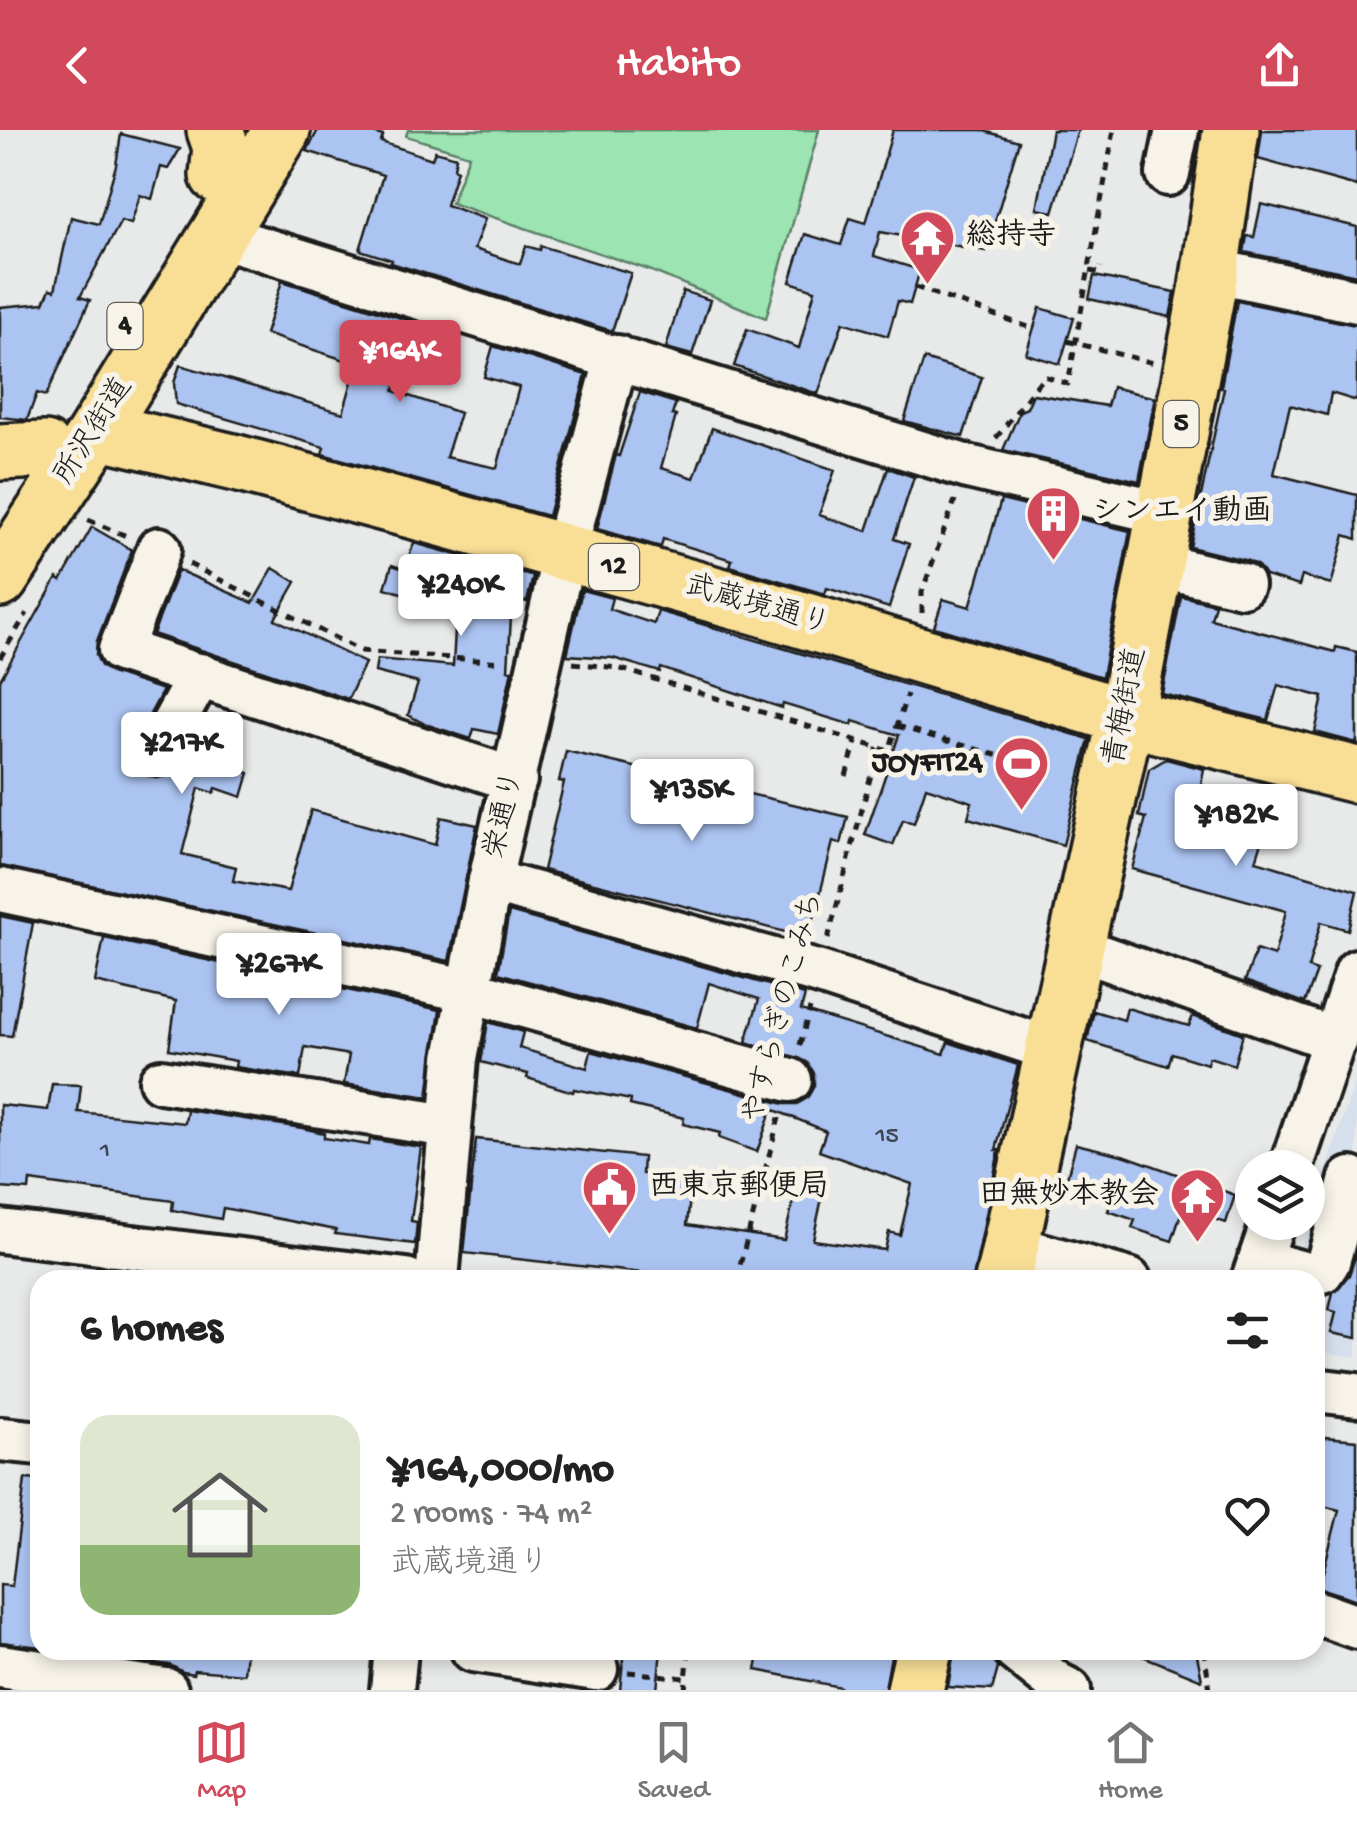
<!DOCTYPE html>
<meta charset="utf-8">
<style>
body{margin:0;font-family:"Gochi Hand","Klee One",sans-serif;background:#f6f6f6;color:#222;height:100vh;display:flex;flex-direction:column;font-size:38px;white-space:nowrap}
*{box-sizing:border-box;margin:0}
p{font-size:32px;color:#767676}
.icon{flex:none;width:55px;height:55px;fill:none;stroke:currentColor;stroke-width:2;stroke-linecap:round;stroke-linejoin:round}
.map{position:relative;flex:1;overflow:hidden}
.side{position:absolute;left:30px;top:1140px;width:1295px;height:390px;display:flex;flex-direction:column;background:#fff;border-radius:30px;box-shadow:0 5px 15px #0003}
.side>*{flex:none}
.buttons{position:absolute;left:1235px;top:1020px;display:grid;gap:20px}
.buttons a{display:grid;place-items:center;width:90px;height:90px;border-radius:50%;background:#fff;box-shadow:0 5px 15px #0003;font-size:50px}
.price{position:absolute;translate:-50% -85px;padding:0 22px;border-radius:10px;background:#fff;color:#222;font-size:32px;line-height:65px;filter:drop-shadow(0 2px 5px #0008)}
.price::after{content:'';position:absolute;left:50%;top:60px;width:30px;height:22px;margin-left:-15px;background:inherit;clip-path:polygon(0 0,100% 0,50% 100%)}
.price.current{background:#d1495b;color:#fff}
ul{padding:0;list-style:none}
li{display:flex;align-items:center;gap:30px;height:250px;padding:0 50px}
li span{display:grid;place-items:center;flex:none;width:280px;height:200px;border-radius:30px;color:#555}
li>.icon{margin-inline-start:auto}
span .icon{width:120px;height:120px;fill:#fffc;stroke-width:1}
li b{font-size:42px}
h2{display:flex;justify-content:space-between;align-items:center;height:120px;padding:0 50px;font-size:42px}
header{display:flex;justify-content:space-between;align-items:center;height:130px;padding:0 50px;background:#d1495b;color:#fff;font-size:45px;font-weight:600}
.tabs{display:flex;justify-content:space-around;align-items:center;height:140px;border-top:2px solid #e0e0e0;background:#fff;font-size:28px;color:#767676}
.tabs a{display:grid;justify-items:center;gap:5px}
.tabs .current{color:#d1495b}
.map>svg:first-child{display:block}
.built{fill:#d6dfec}
.green{fill:#9ce4b2;stroke:#5c8067;stroke-width:2.5}
.building{fill:#acc4f2;stroke:#1c1c1c;stroke-width:2.5}
.lines{fill:none;stroke-linecap:round;stroke-linejoin:round}
.minor-casing{stroke:#1c1c1c;stroke-width:50}
.major-casing{stroke:#1c1c1c;stroke-width:62}
.path{stroke:#1c1c1c;stroke-width:5;stroke-dasharray:8 8;stroke-linecap:butt}
.minor{stroke:#f7f3e8;stroke-width:42}
.major{stroke:#f9df96;stroke-width:55}
.labels{text-anchor:middle;dominant-baseline:central;stroke-width:10;stroke-linejoin:round;paint-order:stroke}
.number-label{font-size:25px;fill:#404652}
.shield{fill:#f7f3e8;stroke:#5e5c59;stroke-width:2.5}
.shield-label{font-size:28px;font-weight:bold;fill:#1c1c1c}
.poi-label{font-size:30px;font-weight:bold;fill:#1c1c1c;stroke:#f7f3e8;text-anchor:start}
.street-label{font-size:30px;fill:#1c1c1c;stroke:#f7f3e8}
</style>
<header><svg class="icon" aria-label="back" viewBox="0 0 24 24"><path d="M15 5l-7 7 7 7"/></svg>Habito<svg class="icon" aria-label="share" viewBox="0 0 24 24"><path d="M12 15V3M7 8l5-5 5 5M5 13v7h14v-7"/></svg></header>
<div class="map">
<svg width="1357" height="1560" viewBox="0 0 1357 1560">
<rect width="100%" height="100%" fill="#e8eaea"/>
<filter id="ink" filterUnits="userSpaceOnUse"><feTurbulence type="fractalNoise" baseFrequency=".01" numOctaves="2"/><feDisplacementMap in="SourceGraphic" scale="20" xChannelSelector="R" yChannelSelector="G"/><feConvolveMatrix kernelMatrix="1 2 1 2 8 2 1 2 1" color-interpolation-filters="sRGB"/></filter>
<g filter="url(#ink)">
<polygon class="built" points="1357,946 1357,1227 1315,1221 1315,1150 1290,1150"/>
<polygon class="green" points="408,0 819,0 766,188 649,140 451,73 469,25 406,6"/>
<g class="building">
<polygon points="318,0 364,0 383,6 381,12 432,29 435,21 456,27 454,38 457,40 446,75 485,89 474,119 520,134 526,116 540,120 541,116 631,143 612,201 391,133 392,130 360,120 383,45 307,21"/>
<polygon points="893,0 981,0 1019,11 986,121 880,102 874,126 920,140 910,174 898,171 888,206 843,192 818,264 734,236 747,199 799,218 815,160 790,152 805,104 841,115 850,88 866,93"/>
<polygon points="1052,0 1078,0 1053,82 1037,79"/>
<polygon points="1262,0 1357,0 1357,56 1258,29"/>
<polygon points="121,4 180,19 168,39 161,37 152,69 140,65 131,94 121,91 80,167 90,170 46,266 37,263 27,290 0,287 0,177 44,173 50,159 55,160 71,87 99,94 116,35"/>
<polygon points="1261,74 1357,97 1357,145 1244,122 1247,106 1254,107"/>
<polygon points="1094,146 1175,162 1170,187 1089,169"/>
<polygon points="282,151 417,193 394,261 460,283 446,327 497,338 519,257 484,247 493,216 586,245 548,386 322,324 324,317 176,274 174,253 180,235 343,283 357,234 265,204"/>
<polygon points="683,161 710,170 692,225 666,218"/>
<polygon points="1237,171 1357,195 1357,271 1331,263 1327,285 1290,275 1274,344 1357,365 1357,409 1345,405 1331,455 1302,446 1299,456 1265,446 1258,436 1248,431 1190,417 1224,258 1221,257"/>
<polygon points="1040,178 1074,188 1060,234 1026,224"/>
<polygon points="924,229 982,247 963,307 904,291"/>
<polygon points="1112,257 1155,268 1139,351 1003,320 1020,281 1027,278 1033,264 1107,276"/>
<polygon points="640,262 676,273 672,285 676,286 661,338 694,348 712,298 835,340 819,385 867,401 888,338 914,347 894,409 909,414 889,478 827,458 825,464 730,436 732,430 663,409 661,417 597,399 616,325 619,326"/>
<polygon points="1001,370 1130,401 1102,547 934,497 943,469 970,477"/>
<polygon points="92,397 132,420 97,511 96,525 101,536 111,543 163,560 135,612 132,624 136,637 146,645 158,648 169,645 179,635 198,601 228,609 222,634 249,643 242,667 216,658 214,663 199,658 182,724 236,737 233,751 288,761 311,680 435,715 441,687 477,695 449,831 0,736 0,550 57,448 61,451"/>
<polygon points="414,413 533,446 527,472 512,469 508,540 512,540 498,604 474,599 471,609 425,594 408,585 418,553 375,542 377,529 453,536 456,480 385,458 392,435 404,439"/>
<polygon points="273,438 296,452 275,489 365,533 348,569 153,504 178,440 253,473"/>
<polygon points="582,460 612,468 609,479 654,494 658,481 1089,609 1063,715 968,688 972,672 926,657 914,693 903,690 893,715 865,705 899,605 853,591 852,595 783,574 782,578 661,538 660,542 613,528 567,525"/>
<polygon points="1181,466 1215,474 1211,489 1335,522 1336,517 1357,522 1357,613 1315,602 1323,567 1278,555 1268,590 1162,564"/>
<polygon points="566,621 848,687 841,714 833,712 809,808 543,740 564,652 559,651"/>
<polygon points="1166,629 1204,639 1201,655 1264,673 1258,694 1267,696 1256,731 1357,761 1348,800 1321,792 1308,838 1317,841 1305,873 1245,851 1256,820 1274,826 1286,781 1132,739 1146,688 1139,686 1149,639"/>
<polygon points="509,782 805,865 801,880 944,924 948,912 1018,935 996,1020 999,1020 973,1150 705,1150 464,1123 476,1009 643,1027 642,1044 692,1049 687,1095 784,1110 796,1060 823,1063 813,1110 885,1120 889,1102 900,1105 912,1054 819,1021 826,1001 772,979 757,1022 719,1008 720,1003 683,994 684,988 630,975 631,970 574,959 573,962 527,948 528,944 481,932 488,892 523,902 519,918 587,938 591,921 784,974 797,974 807,968 814,956 814,943 807,932 746,912 759,869 709,853 697,898 498,843"/>
<polygon points="0,786 33,793 12,906 0,905"/>
<polygon points="104,808 440,880 428,967 344,954 349,925 305,917 300,947 235,937 236,931 169,919 176,871 95,852"/>
<polygon points="1127,878 1189,896 1193,886 1243,904 1234,935 1209,927 1207,934 1172,923 1168,936 1087,911 1094,881 1124,890"/>
<polygon points="52,954 81,955 78,982 185,993 187,980 302,998 324,1003 324,1008 369,1015 370,1009 421,1017 411,1091 417,1092 415,1114 335,1104 336,1100 223,1078 221,1089 172,1080 173,1071 30,1051 29,1060 0,1058 0,975 48,980"/>
<polygon points="1076,1014 1126,1026 1235,1065 1226,1093 1183,1078 1172,1111 1132,1098 1135,1090 1108,1081 1114,1063 1066,1051"/>
<polygon points="1357,1121 1357,1208 1331,1203 1336,1182 1329,1180 1333,1162 1349,1145"/>
<polygon points="1325,1307 1357,1310 1357,1470 1319,1458 1339,1380 1315,1374 1315,1340"/>
<polygon points="25,1349 40,1350 40,1517 0,1512 0,1455 12,1456"/>
<polygon points="126,1520 246,1520 244,1544 194,1540 193,1544 183,1542 170,1535 125,1529"/>
<polygon points="624,1520 661,1520 657,1560 620,1560"/>
<polygon points="760,1520 892,1520 885,1560 840,1560 840,1557 756,1540"/>
<polygon points="954,1520 991,1520 998,1538 992,1560 948,1557"/>
<polygon points="1130,1520 1196,1520 1202,1550 1130,1521"/>
</g>
<g class="lines">
<defs>
<g id="minor">
<polyline points="1168,44 1177,0"/>
<polyline points="217,105 968,337 1164,383"/>
<polyline points="1211,140 1357,171"/>
<polyline points="159,419 120,520 515,650"/>
<polyline points="1154,434 1242,455"/>
<polyline points="157,623 200,545"/>
<polyline points="490,751 820,843 1053,920"/>
<polyline points="0,760 470,861 790,950"/>
<polyline points="1076,818 1335,910"/>
<polyline points="161,951 449,996"/>
<polyline points="1291,1038 1357,841"/>
<polyline points="0,1101 406,1150"/>
<polyline points="1010,1116 1129,1150"/>
<polyline points="1260,1131 1310,1145 1322,1141 1328,1132 1351,1049"/>
<polyline points="437,1150 456,928 490,751 564,424 617,227"/>
<polyline points="1253,1150 1273,1092"/>
<polyline points="1315,1260 1357,1265"/>
<polyline points="0,1309 40,1313"/>
<polyline points="1315,1482 1357,1497"/>
<polyline points="473,1520 596,1539"/>
<polyline points="1015,1520 1057,1554 1069,1560"/>
<polyline points="0,1536 166,1560"/>
<polyline points="392,1560 396,1520"/>
</g>
<g id="major">
<polyline points="215,0 221,17 218,45"/>
<polyline points="98,300 236,333 441,388 759,477 1126,587 1357,645"/>
<polyline points="0,322 45,320"/>
<polyline points="0,449 98,300 282,0"/>
<polyline points="1003,1150 1126,587 1207,161 1231,0"/>
<polyline points="915,1560 924,1520"/>
</g>
</defs>
<use href="#minor" class="minor-casing"/>
<use href="#major" class="major-casing"/>
<g class="path">
<polyline points="1090,141 1100,143 1101,137"/>
<polyline points="915,157 1034,199"/>
<polyline points="1067,211 1154,233"/>
<polyline points="996,308 1044,246 1068,254 1114,0"/>
<polyline points="88,390 129,407"/>
<polyline points="189,434 361,521 502,532"/>
<polyline points="922,483 922,462 955,370"/>
<polyline points="0,528 27,483"/>
<polyline points="573,533 618,538 889,621 907,564"/>
<polyline points="897,596 1030,635"/>
<polyline points="846,646 856,612"/>
<polyline points="828,809 878,618"/>
<polyline points="800,915 810,878"/>
<polyline points="736,1150 780,984"/>
<polyline points="1204,1520 1210,1560"/>
<polyline points="628,1542 685,1548"/>
<polyline points="685,1560 689,1520"/>
</g>
<use href="#minor" class="minor"/>
<use href="#major" class="major"/>
</g>
</g>
<defs>
<symbol id="temple-pin" viewBox="-11 -11 22 30"><path d="M0 17L-7.5 6A9.5 9.5 0 1 1 7.5 6Z" fill="#d1495b" stroke="#f7f3e8"/><path d="M0-6L5-2H3V0L6.5 2.5H4V6H1.5V3h-3V6H-4V2.5H-6.5L-3 0V-2H-5Z" fill="#fff"/></symbol>
<symbol id="building-pin" viewBox="-11 -11 22 30"><path d="M0 17L-7.5 6A9.5 9.5 0 1 1 7.5 6Z" fill="#d1495b" stroke="#f7f3e8"/><path d="M-4-6H4V6H1V3H-1V6H-4ZM-2.5-4.3h1.7v1.8h-1.7ZM.8-4.3h1.7v1.8H.8ZM-2.5-1h1.7V.8h-1.7ZM.8-1h1.7V.8H.8Z" fill="#fff"/></symbol>
<symbol id="stadium-pin" viewBox="-11 -11 22 30"><path d="M0 17L-7.5 6A9.5 9.5 0 1 1 7.5 6Z" fill="#d1495b" stroke="#f7f3e8"/><path d="M0-5a6.5 5 0 1 0 0 10a6.5 5 0 1 0 0-10ZM-3.5-1.8h7v3.6h-7Z" fill="#fff"/></symbol>
<symbol id="civic-pin" viewBox="-11 -11 22 30"><path d="M0 17L-7.5 6A9.5 9.5 0 1 1 7.5 6Z" fill="#d1495b" stroke="#f7f3e8"/><path d="M-.6-6.5H3V-4.5H.6V-3L4-1V1h2V6H-6V1h2V-1L-.6-3ZM-1.2 2.5V6h2.4V2.5Z" fill="#fff"/></symbol>
</defs>
<g fill-rule="evenodd">
<use href="#temple-pin" x="896" y="76" width="63" height="86"/>
<use href="#building-pin" x="1022" y="352" width="63" height="86"/>
<use href="#stadium-pin" x="990" y="602" width="63" height="86"/>
<use href="#civic-pin" x="578" y="1026" width="63" height="86"/>
<use href="#temple-pin" x="1166" y="1034" width="63" height="86"/>
</g>
<g class="labels">
<g class="number-label">
<text x="887" y="1007">15</text>
<text x="105" y="1022">1</text>
</g>
<g class="shield">
<rect x="107.5" y="173" width="35" height="46" rx="8"/>
<rect x="1163.5" y="271" width="35" height="46" rx="8"/>
<rect x="589" y="414" width="50" height="46" rx="8"/>
</g>
<g class="shield-label">
<text x="125" y="196">4</text>
<text x="1181" y="294">5</text>
<text x="614" y="437">12</text>
</g>
<g class="poi-label">
<text x="966" y="107">総持寺</text>
<text x="1092" y="383">シンエイ動画</text>
<text x="983" y="634" text-anchor="end">JOYFIT24</text>
<text x="649" y="1058">西東京郵便局</text>
<text x="1159" y="1066" text-anchor="end">田無妙本教会</text>
</g>
<g class="street-label">
<text transform="translate(95 302) rotate(-58)">所沢街道</text>
<text transform="translate(757 477) rotate(16)">武蔵境通り</text>
<text transform="translate(1127 577) rotate(-79)">青梅街道</text>
<text transform="translate(506 685) rotate(-77)">栄通り</text>
<text transform="translate(785 878) rotate(-75)">やすらぎのこみち</text>
</g>
</g>
</svg>
<div class="buttons">
<a><svg class="icon" aria-label="layers" viewBox="0 0 24 24"><path d="M12 4l9 5-9 5-9-5zM3 14l9 5 9-5"/></svg></a>
</div>
<b class="price current" style="left:400px;top:275px">¥164K</b>
<b class="price" style="left:461px;top:509px">¥240K</b>
<b class="price" style="left:182px;top:667px">¥217K</b>
<b class="price" style="left:692px;top:714px">¥135K</b>
<b class="price" style="left:1236px;top:739px">¥182K</b>
<b class="price" style="left:279px;top:888px">¥267K</b>
<section class="side">
<h2>6 homes<svg class="icon" aria-label="filters" viewBox="0 0 24 24"><path d="M4 7h16M4 17h16"/><circle cx="9" cy="7" r="2"/><circle cx="15" cy="17" r="2"/></svg></h2>
<ul>
<li><span style="background:linear-gradient(#dfe7d0 65%,#8fb573 0)"><svg class="icon" aria-label="home" viewBox="0 0 24 24"><path d="M3 11l9-7 9 7M6 9v11h12V9"/></svg></span><div><b>¥164,000/mo</b><p>2 rooms · 74 m²</p><p>武蔵境通り</p></div><svg class="icon" aria-label="heart" viewBox="0 0 24 24"><path d="M12 20l-8-8c-3-5 5-10 8-4 3-6 11-1 8 4z"/></svg></li>
</ul>
</section>
</div>
<nav class="tabs">
<a class="current"><svg class="icon" aria-label="map" viewBox="0 0 24 24"><path d="M3 6l6-2 6 2 6-2v14l-6 2-6-2-6 2zM9 4v14M15 6v14"/></svg>Map</a>
<a><svg class="icon" aria-label="saved" viewBox="0 0 24 24"><path d="M7 4h10v16l-5-4-5 4z"/></svg>Saved</a>
<a><svg class="icon" aria-label="home" viewBox="0 0 24 24"><path d="M3 11l9-7 9 7M6 9v11h12V9"/></svg>Home</a>
</nav>
